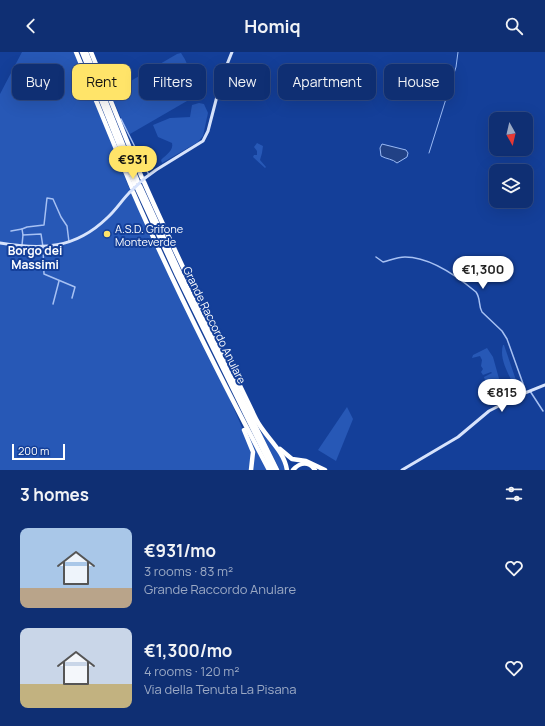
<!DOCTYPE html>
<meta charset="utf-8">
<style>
body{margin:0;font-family:Manrope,sans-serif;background:#183778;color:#f1f3f6;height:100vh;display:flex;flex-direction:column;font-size:15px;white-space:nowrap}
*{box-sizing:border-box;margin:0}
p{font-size:13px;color:#9ba9c4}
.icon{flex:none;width:22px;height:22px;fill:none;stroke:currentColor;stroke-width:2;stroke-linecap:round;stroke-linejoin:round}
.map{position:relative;height:418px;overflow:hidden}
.sheet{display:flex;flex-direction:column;background:#0f2f73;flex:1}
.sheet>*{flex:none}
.hud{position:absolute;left:12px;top:12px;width:521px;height:36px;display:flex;gap:8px}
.needle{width:26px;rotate:172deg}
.buttons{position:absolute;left:489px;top:60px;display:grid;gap:8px}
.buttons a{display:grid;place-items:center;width:44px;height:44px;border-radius:8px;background:#0f2f73;box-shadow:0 4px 16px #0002,0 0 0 1px #2f4a85;font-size:20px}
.scale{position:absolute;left:12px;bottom:10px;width:53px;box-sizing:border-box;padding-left:4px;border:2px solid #fff;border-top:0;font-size:11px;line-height:14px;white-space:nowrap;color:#fff;-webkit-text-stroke:3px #143f99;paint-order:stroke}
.price{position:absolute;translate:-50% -34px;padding:0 9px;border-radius:14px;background:#fff;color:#222;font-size:13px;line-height:26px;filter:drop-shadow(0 1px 2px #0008)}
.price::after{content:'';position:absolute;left:50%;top:24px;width:12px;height:9px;margin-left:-6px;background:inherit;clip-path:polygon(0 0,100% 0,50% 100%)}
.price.active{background:#ffe469;color:#111}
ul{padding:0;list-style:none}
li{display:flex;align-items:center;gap:12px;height:100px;padding:0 20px}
li span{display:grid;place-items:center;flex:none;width:112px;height:80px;border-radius:8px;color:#555}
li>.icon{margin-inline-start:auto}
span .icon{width:48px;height:48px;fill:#fffc;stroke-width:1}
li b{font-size:17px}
h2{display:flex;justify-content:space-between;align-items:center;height:48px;padding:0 20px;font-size:17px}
.tag{padding:0 14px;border-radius:8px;background:#0f2f73;box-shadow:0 4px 16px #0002,0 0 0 1px #2f4a85;font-size:14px;line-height:36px}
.tag.active{background:#ffe469;color:#111}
header{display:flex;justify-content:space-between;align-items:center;height:52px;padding:0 20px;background:#0f2f73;font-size:18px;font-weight:700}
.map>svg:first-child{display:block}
.green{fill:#2758b6}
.water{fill:#214185;stroke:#9abaf5}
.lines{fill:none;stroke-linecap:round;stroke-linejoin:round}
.stream{stroke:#9abaf5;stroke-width:1}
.street{stroke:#a7c1f3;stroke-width:1.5}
.secondary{stroke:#d7e3fc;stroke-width:3}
.highway{stroke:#fff;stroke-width:4.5}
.secondary-bridge{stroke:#d7e3fc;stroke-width:3}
.poi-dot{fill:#ffe469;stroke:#143f99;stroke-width:1.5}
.labels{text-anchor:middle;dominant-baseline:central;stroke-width:4;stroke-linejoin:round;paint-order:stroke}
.poi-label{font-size:11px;fill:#fff;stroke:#143f99;text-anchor:start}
.street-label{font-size:11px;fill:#fff;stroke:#143f99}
.neighbourhood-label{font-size:12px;font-weight:bold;fill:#fff;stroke:#143f99}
</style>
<header><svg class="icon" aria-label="back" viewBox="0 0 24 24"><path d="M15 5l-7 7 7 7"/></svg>Homiq<svg class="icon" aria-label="search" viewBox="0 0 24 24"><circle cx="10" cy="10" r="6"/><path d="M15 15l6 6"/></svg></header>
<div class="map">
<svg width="545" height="418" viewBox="0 0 545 418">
<rect width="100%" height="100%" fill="#143f99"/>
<g class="green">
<polygon points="22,0 75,0 130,138 228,343 250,394 251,408 250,418 0,418 0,42"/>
<path d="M181,1C192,16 192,33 187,49L130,82L125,75L110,41L177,2Z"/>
<path d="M199,51L204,52L208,61L203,84L198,90L162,111L161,108C166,103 174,98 172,91L158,85L153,73L170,66L190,65L192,53Z"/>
<polygon points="257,91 263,94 262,101 260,108 266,115 265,116 253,105 254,103 257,103 257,99 254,95"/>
<path d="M503,293H504L518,334L513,332C508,320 499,307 503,293Z"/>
<polygon points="487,296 493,305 503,341 502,343 493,347 488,343 487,335 484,325 492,321 491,320 483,323 481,320 483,317 481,314 482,308 480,304 472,306 473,303"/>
<polygon points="347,355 353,367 336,409 318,398"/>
<polygon points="260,379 278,399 286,418 280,418"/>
<polygon points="247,381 267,418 252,418 254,407"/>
</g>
<path class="water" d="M382,92L406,98L408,101L407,105L397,111C393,107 386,107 381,104L380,96Z"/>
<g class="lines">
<polyline class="stream" points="429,101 456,15 458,0"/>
<g class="street">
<polyline points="121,67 149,123"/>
<polyline points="11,179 22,177"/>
<polyline points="69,190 67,174 61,165 53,147 47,146 44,173 27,175 22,177 23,183 41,182 43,195 44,222 75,235 72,246"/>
<polyline points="22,193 23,183"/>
<path d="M376,205L383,210C391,208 397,205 405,205C431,205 457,224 476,240C481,247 478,253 482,260L502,279L507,287L526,340"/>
<polyline points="53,252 59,229"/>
<polyline points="530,339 543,359"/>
</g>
<g class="secondary">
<polyline points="145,126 156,118 203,89 208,79 222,25 232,0"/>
<path d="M0,191C42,198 75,197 107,166C116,158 122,148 130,140"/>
<polyline points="402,418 458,385 489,359 520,343 545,333"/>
</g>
<g class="highway">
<polyline points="76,0 132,136"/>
<polyline points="82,0 135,133"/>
<polyline points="86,0 138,130"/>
<polyline points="91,0 142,126"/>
<path d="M144,130C179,210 218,288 256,367C265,385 284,398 287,418"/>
<polyline points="140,134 180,221 277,418"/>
<polyline points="137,136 177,223 273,418"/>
<path d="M133,140C174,234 221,327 269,418"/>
<polyline points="244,378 253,400 251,418"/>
<polyline points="280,397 292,407 306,409 325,418"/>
<path d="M293,418C300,410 309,409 315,418"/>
</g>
<polyline class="secondary-bridge" points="130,140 145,126"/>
</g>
<circle class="poi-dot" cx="107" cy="182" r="4"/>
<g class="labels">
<g class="poi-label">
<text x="115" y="176">A.S.D. Grifone<tspan x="115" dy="13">Monteverde</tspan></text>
</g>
<g class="street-label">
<text transform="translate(215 273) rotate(64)">Grande Raccordo Anulare</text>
</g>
<g class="neighbourhood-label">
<text x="35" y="198">Borgo dei<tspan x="35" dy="14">Massimi</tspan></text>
</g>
</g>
</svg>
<div class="buttons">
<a><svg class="needle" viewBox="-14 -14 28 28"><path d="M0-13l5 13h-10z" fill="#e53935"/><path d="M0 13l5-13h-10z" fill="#9ba9c4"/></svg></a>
<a><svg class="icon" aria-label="layers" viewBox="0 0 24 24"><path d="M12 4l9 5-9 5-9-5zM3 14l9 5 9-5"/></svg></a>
</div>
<div class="scale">200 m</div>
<b class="price active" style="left:133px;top:128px">€931</b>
<b class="price" style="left:483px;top:238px">€1,300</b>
<b class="price" style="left:502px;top:361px">€815</b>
<div class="hud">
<a class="tag">Buy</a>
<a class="tag active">Rent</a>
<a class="tag">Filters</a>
<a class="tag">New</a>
<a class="tag">Apartment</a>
<a class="tag">House</a>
</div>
</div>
<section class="sheet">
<h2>3 homes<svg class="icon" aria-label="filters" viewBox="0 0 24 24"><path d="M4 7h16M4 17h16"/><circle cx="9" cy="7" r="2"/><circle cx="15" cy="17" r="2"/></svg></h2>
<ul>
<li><span style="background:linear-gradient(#a9c7e8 75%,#b9a48a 0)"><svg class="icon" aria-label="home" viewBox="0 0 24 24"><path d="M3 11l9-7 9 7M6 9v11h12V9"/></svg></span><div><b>€931/mo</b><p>3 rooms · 83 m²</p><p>Grande Raccordo Anulare</p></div><svg class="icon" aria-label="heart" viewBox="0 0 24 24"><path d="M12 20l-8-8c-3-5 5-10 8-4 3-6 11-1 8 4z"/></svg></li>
<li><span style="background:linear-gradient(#c9d6e8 70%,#c2b280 0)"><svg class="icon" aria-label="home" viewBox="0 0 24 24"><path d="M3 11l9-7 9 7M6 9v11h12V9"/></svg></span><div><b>€1,300/mo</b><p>4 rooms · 120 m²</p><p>Via della Tenuta La Pisana</p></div><svg class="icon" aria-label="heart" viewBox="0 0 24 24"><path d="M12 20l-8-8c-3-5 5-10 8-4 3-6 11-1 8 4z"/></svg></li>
</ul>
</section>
